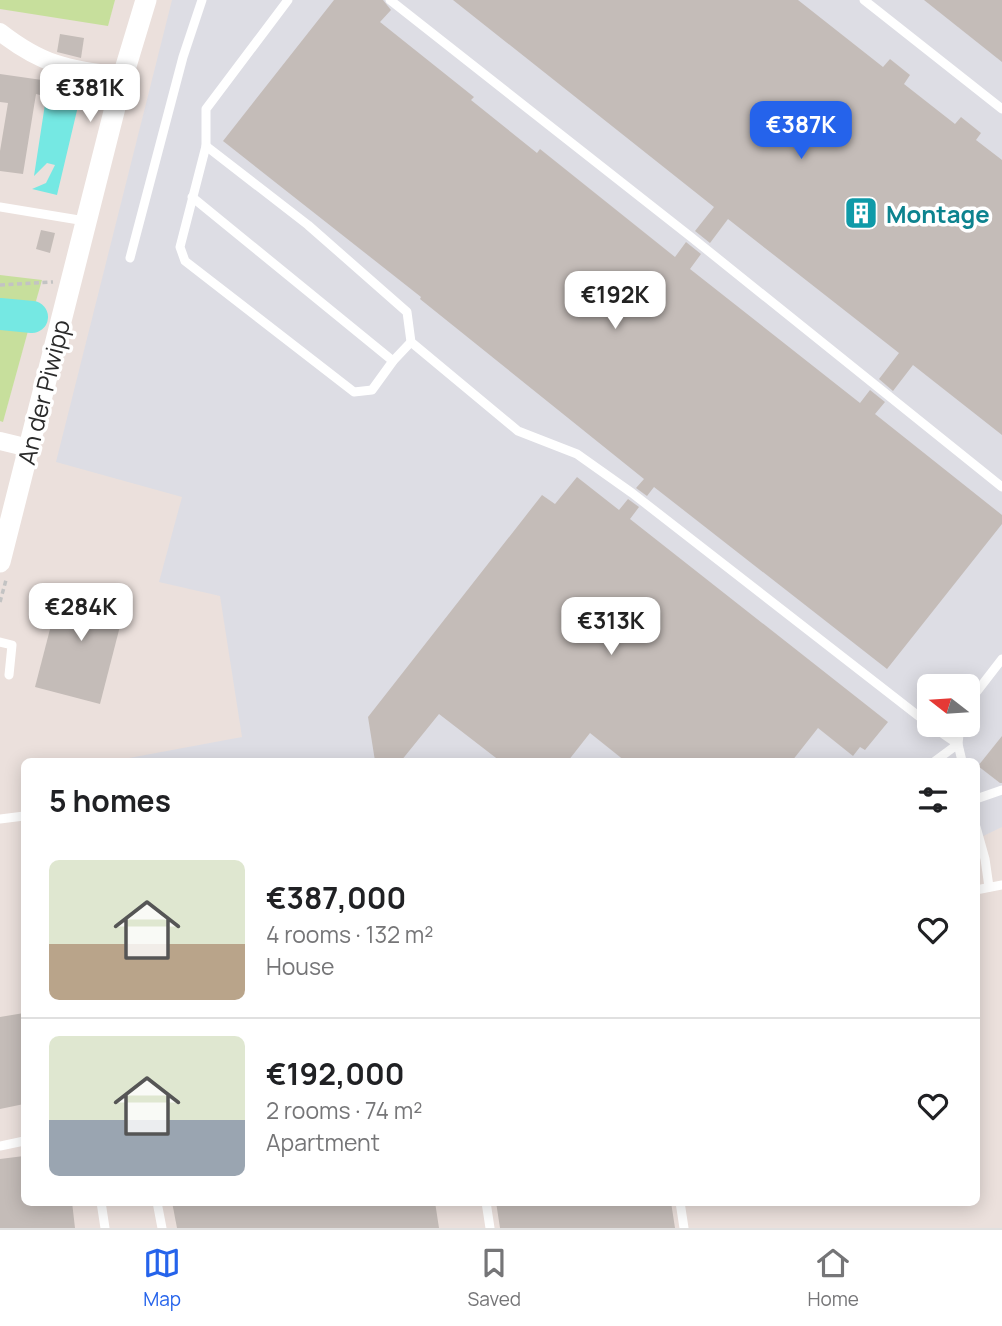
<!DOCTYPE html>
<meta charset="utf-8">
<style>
body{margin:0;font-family:Manrope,sans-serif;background:#f2f2f2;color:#202124;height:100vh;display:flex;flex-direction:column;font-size:26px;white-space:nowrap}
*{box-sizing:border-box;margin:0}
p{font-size:23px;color:#757577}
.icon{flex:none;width:38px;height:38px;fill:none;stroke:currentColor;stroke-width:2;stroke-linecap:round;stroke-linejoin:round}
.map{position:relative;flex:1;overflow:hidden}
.drawer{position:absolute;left:21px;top:758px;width:959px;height:448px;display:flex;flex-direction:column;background:#fff;border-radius:10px;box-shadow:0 4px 18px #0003}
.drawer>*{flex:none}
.needle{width:46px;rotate:287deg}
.buttons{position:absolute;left:917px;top:674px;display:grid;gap:14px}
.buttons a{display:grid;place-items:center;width:63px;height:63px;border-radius:10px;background:#fff;box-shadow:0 4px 18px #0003;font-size:35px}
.price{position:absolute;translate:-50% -60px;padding:0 16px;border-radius:14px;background:#fff;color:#222;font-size:23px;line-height:46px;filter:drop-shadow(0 2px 4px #0008)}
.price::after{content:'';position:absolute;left:50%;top:42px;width:21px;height:16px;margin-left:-10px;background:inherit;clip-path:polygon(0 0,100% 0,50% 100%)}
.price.selected{background:#2563eb;color:#fff}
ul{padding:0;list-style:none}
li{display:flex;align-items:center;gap:21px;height:175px;padding:0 28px}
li+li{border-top:2px solid #e0e0e0}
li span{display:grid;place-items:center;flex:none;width:196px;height:140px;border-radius:10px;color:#555}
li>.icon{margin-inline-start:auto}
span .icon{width:84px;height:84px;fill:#fffc;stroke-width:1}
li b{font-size:30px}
h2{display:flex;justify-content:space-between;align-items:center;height:84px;padding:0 28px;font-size:30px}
.dock{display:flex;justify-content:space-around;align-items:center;height:98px;border-top:2px solid #e0e0e0;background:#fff;font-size:19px;color:#757577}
.dock a{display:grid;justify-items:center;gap:4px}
.dock .selected{color:#2563eb}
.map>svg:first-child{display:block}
.industrial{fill:#dddde4;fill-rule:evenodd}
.green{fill:#c7df9c}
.water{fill:#75e8e3}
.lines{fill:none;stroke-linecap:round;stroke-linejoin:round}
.river{stroke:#75e8e3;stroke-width:32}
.building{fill:#c4bcb8}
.path{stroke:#c3c3c3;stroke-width:3.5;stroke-dasharray:5 3.5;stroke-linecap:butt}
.service{stroke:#fff;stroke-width:9}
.minor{stroke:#fff;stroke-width:18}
.tertiary{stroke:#fff;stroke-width:21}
.labels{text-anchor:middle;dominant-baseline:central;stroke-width:7;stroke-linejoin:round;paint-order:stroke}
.culture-label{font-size:24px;font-weight:bold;fill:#0d838f;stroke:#fff;text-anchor:start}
.street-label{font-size:24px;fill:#2a2a2a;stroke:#fff}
</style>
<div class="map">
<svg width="1002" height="1228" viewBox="0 0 1002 1228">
<rect width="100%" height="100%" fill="#ebe0dc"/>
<path class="industrial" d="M172,0H1002V827L977,839L976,761H113L242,737L220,596L159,582L182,497L56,462ZM929,686H968V724H929Z"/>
<g class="green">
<polygon points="0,0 115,0 108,26 0,9"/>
<polygon points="0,275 42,280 28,329 0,326"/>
<polygon points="0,328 28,331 3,422 0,421"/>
</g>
<polygon class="water" points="49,78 83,85 57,195 32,189 46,183 55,165 47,163 34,176"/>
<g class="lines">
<polyline class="river" points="0,314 32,317"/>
</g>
<g class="building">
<polygon points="334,0 383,0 391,10 380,22 474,97 471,100 537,153 540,149 675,257 686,242 701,254 690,269 860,403 870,390 885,402 875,414 1002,515 1002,524 887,669 654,487 647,496 636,488 644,479 420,299 421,297 223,141"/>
<polygon points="453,0 798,0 883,67 890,59 910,75 904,84 955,124 961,117 981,133 976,140 1002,160 1002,435 913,365 893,391 879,379 899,353 728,219 710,243 695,231 714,207"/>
<polygon points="924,0 1002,0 1002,62"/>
<polygon points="60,34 84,38 81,58 57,52"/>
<polygon points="0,74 42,80 40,95 36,94 23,174 0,171 0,151 8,103 0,102"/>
<polygon points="41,230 55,233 50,253 36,249"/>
<polygon points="577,477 619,510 628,499 639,507 630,519 888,722 865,750 860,747 853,756 818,728 792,761 625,761 590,733 568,761 500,761 439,714 401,761 375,761 368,717 542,495 555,504"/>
<polygon points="62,583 127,599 100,704 35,687"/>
<polygon points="1002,736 1002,783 1000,783 978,766"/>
<polygon points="24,1013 24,1104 0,1109 0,1017"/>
<polygon points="24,1156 24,1202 72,1202 75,1228 0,1228 0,1159"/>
<polygon points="172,1202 435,1202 439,1228 177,1228"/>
<polygon points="496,1202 671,1202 675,1228 500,1228"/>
</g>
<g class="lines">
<g class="path">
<polyline points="0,285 53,282"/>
<polyline points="0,602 6,580"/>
</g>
<g class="service">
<polyline points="288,0 206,109 206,146 180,247 185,261 354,392 372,390 393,361 411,342"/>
<polyline points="390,0 691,237 1002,487"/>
<polyline points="864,0 1002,109"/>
<polyline points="206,146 308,225 407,312 411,342 518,431 577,454 632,493 930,725 958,744 935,761"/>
<polyline points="192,197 393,361"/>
<polyline points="0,207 85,221"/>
<polyline points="130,258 183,57 202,0"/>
<polyline points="0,642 12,645 9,675"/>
<polyline points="968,703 1002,659"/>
<polyline points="960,724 958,744 962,761"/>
<polyline points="976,799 1002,790"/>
<polyline points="0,819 24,816"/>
<polyline points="976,827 985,859 989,887"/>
<polyline points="976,890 1002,885"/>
<polyline points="0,1146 24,1141"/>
<polyline points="101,1202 105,1228"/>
<polyline points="157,1202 162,1228"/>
<polyline points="486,1202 490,1228"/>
<polyline points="680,1202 684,1228"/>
</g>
<g class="minor">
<path d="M0,32C45,67 69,69 123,76"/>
<polyline points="0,441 29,448"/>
</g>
<polyline class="tertiary" points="0,562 123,76 146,0"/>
</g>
<defs>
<symbol id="building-square" viewBox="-11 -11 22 22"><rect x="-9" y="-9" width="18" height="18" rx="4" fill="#0f9aa8" stroke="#fff"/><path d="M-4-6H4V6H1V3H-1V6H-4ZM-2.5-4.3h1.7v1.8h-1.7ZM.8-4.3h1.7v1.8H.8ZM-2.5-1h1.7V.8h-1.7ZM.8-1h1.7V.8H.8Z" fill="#fff"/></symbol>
</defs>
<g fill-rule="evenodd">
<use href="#building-square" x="842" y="194" width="38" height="38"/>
</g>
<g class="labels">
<g class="culture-label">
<text x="886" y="213">Montage</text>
</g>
<g class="street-label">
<text transform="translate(43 392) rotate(-76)">An der Piwipp</text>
</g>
</g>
</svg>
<div class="buttons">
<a><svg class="needle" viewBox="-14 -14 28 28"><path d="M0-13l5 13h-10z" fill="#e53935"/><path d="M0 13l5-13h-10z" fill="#757577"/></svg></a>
</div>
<b class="price" style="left:90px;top:124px">€381K</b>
<b class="price selected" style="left:801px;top:161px">€387K</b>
<b class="price" style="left:615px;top:331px">€192K</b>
<b class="price" style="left:81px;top:643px">€284K</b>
<b class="price" style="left:611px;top:657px">€313K</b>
<section class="drawer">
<h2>5 homes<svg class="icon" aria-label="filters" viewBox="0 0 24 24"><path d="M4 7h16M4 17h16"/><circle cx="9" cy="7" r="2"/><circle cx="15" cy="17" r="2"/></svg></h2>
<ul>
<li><span style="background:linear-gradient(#dfe7d0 60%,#b9a48a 0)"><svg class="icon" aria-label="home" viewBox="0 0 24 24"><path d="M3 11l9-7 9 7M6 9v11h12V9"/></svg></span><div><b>€387,000</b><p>4 rooms · 132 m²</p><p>House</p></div><svg class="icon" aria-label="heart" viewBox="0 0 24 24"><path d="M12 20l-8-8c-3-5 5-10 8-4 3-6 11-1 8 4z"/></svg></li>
<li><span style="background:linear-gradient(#dfe7d0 60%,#9aa5b1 0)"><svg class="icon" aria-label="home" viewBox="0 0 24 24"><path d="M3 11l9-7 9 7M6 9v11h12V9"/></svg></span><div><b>€192,000</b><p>2 rooms · 74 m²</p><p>Apartment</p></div><svg class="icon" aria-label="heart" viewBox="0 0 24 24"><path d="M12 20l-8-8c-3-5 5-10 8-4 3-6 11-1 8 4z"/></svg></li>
</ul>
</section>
</div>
<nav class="dock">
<a class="selected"><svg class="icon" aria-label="map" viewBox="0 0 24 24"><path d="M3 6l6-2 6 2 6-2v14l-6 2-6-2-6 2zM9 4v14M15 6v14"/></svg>Map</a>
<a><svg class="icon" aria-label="saved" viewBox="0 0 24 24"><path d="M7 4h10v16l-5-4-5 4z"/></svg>Saved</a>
<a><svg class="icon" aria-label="home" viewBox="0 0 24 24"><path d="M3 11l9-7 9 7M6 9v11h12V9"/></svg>Home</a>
</nav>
